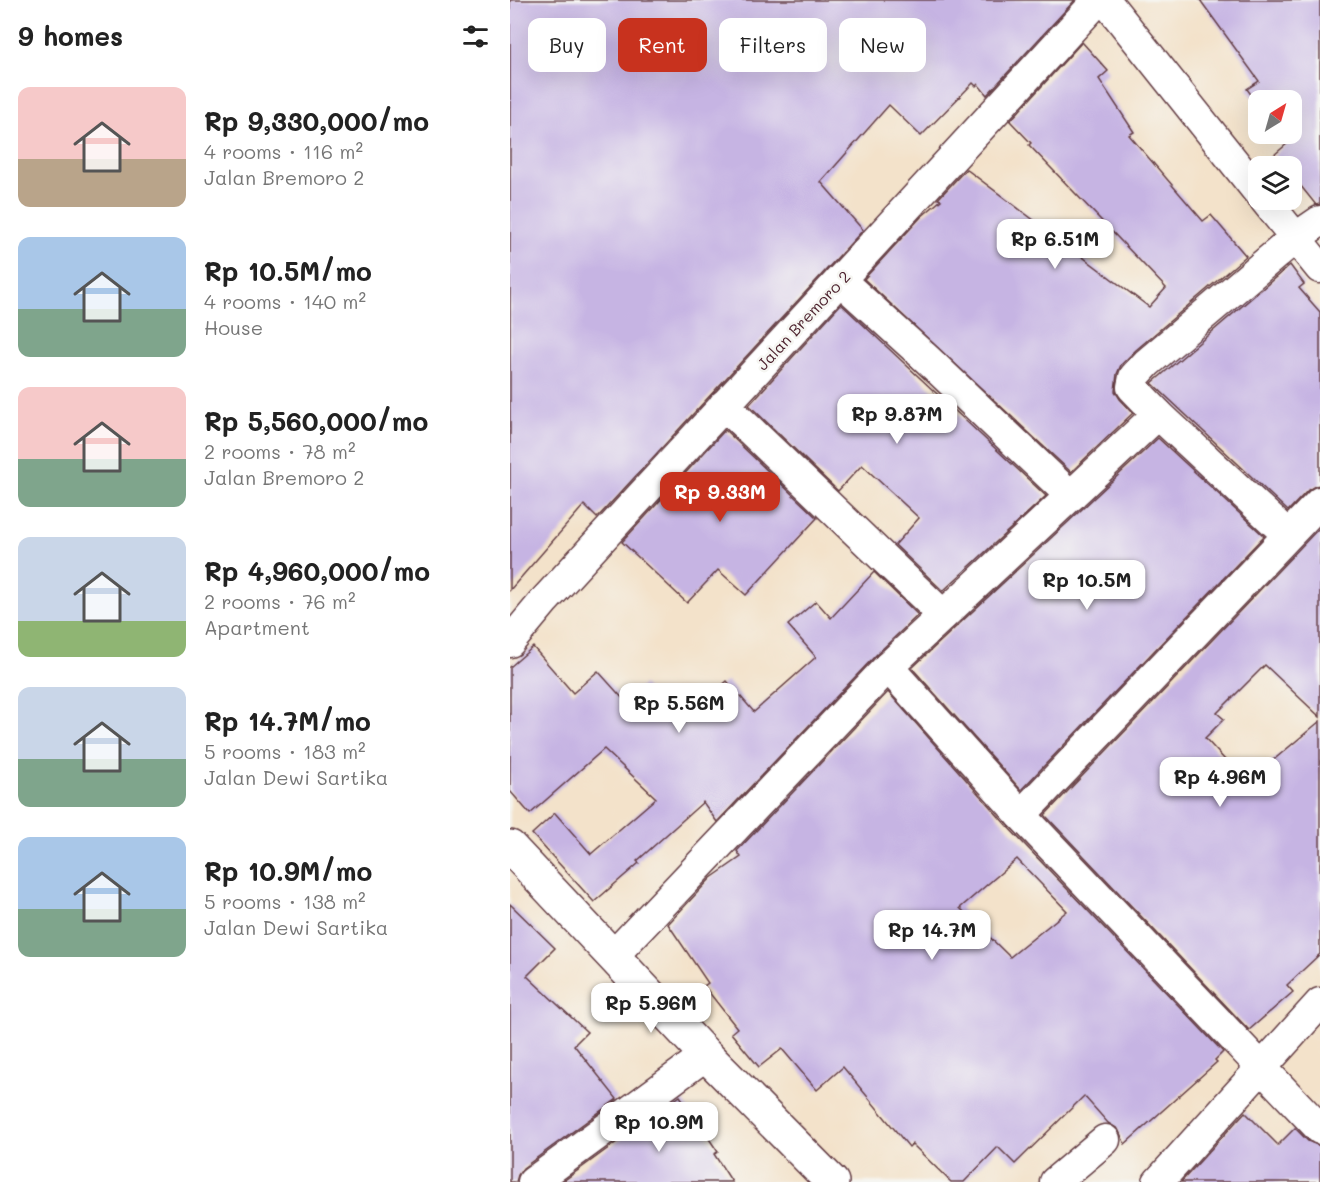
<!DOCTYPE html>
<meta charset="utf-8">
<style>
body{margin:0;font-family:Mali,sans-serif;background:#f6f6f6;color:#222;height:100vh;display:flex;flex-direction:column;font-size:22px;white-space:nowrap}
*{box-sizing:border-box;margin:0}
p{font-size:20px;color:#767676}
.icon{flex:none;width:33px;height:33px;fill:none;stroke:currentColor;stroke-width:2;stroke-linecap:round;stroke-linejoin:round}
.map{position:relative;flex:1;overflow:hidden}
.sheet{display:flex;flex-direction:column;background:#fff;width:510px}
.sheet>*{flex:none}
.guide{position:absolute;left:18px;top:18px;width:570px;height:54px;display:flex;gap:12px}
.needle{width:39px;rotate:37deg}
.buttons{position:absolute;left:738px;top:90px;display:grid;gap:12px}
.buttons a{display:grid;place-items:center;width:54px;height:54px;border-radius:12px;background:#fff;box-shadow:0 6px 24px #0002;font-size:30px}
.price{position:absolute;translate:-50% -51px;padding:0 14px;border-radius:12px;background:#fff;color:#222;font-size:20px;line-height:39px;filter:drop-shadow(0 2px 3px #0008)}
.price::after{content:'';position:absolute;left:50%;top:36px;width:18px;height:14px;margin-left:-9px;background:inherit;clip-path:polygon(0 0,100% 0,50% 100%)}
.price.current{background:#c8321e;color:#fff}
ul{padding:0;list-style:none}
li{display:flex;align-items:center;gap:18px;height:150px;padding:0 18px}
li span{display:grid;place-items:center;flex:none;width:168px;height:120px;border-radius:12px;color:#555}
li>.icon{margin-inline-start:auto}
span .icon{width:72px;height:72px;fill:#fffc;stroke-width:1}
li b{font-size:26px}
h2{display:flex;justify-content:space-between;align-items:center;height:72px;padding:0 18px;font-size:26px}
.chip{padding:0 21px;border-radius:12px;background:#fff;box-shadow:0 6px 24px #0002;font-size:21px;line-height:54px}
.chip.current{background:#c8321e;color:#fff}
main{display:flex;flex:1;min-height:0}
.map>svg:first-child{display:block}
.building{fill:#c6b4e3;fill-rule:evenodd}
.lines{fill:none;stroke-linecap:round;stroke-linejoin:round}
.minor-casing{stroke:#633c43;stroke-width:33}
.secondary-casing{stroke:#633c43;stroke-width:36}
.minor{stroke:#fff;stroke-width:30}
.secondary{stroke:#fff;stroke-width:33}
.labels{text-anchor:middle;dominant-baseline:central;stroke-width:5;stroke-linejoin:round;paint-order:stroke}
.street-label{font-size:16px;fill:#4a1f2b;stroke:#f6f6f2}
</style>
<main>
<section class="sheet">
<h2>9 homes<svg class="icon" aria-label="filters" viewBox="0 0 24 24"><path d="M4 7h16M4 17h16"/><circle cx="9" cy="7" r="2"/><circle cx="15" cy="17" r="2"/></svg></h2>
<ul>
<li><span style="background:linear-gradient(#f6c9c9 60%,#b9a48a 0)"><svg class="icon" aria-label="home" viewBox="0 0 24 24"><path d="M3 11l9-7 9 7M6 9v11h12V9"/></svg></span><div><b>Rp 9,330,000/mo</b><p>4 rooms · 116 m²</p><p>Jalan Bremoro 2</p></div></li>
<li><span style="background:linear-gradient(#a9c7e8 60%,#7fa58c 0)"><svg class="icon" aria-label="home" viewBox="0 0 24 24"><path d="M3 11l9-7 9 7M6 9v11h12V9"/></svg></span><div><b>Rp 10.5M/mo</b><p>4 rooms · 140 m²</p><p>House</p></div></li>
<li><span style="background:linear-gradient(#f6c9c9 60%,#7fa58c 0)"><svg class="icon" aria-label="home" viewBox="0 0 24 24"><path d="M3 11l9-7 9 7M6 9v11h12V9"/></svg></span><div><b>Rp 5,560,000/mo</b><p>2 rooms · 78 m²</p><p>Jalan Bremoro 2</p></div></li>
<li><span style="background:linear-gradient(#c9d6e8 70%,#8fb573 0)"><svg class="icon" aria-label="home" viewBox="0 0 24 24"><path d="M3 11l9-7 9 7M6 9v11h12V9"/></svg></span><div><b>Rp 4,960,000/mo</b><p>2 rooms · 76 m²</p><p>Apartment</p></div></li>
<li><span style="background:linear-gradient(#c9d6e8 60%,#7fa58c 0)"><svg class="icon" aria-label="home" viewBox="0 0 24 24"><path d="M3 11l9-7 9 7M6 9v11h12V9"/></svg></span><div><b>Rp 14.7M/mo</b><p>5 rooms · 183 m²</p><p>Jalan Dewi Sartika</p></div></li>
<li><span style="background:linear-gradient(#a9c7e8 60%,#7fa58c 0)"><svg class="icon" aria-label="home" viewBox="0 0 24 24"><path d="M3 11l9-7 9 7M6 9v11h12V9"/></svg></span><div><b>Rp 10.9M/mo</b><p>5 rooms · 138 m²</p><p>Jalan Dewi Sartika</p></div></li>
</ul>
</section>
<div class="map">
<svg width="810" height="1182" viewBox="0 0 810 1182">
<rect width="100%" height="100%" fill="#f6f6f2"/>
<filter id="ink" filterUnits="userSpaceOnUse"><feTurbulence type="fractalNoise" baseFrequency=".0167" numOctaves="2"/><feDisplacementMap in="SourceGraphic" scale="12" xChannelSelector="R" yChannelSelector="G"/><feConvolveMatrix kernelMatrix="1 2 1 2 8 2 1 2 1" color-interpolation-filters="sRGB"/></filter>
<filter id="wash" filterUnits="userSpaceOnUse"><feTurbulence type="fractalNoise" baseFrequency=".008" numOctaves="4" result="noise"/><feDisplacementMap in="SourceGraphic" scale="24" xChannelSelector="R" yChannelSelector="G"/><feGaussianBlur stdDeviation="1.35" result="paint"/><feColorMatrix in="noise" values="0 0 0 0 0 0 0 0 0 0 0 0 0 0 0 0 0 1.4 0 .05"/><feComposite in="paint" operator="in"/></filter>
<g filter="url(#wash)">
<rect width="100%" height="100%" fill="#f3e2ca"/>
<g id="blocks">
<g class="building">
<polygon points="0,0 565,0 477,95 468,84 466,86 463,83 411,136 379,105 311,182 353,230 87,518 74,505 0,590"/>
<polygon points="690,0 810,0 810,204 806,205 782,175 782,166 774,166 764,155 778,143 771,134 782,134 782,100 748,100 748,104 737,89 749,81"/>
<polygon points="572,42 598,71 589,79 624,132 619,135 693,221 701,215 736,256 626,350 611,365 607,374 605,391 610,399 623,413 561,472 354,279 411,217 431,200 428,199 456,169 639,307 656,288 519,145 521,143 500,121"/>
<polygon points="780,265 794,284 789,288 810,312 810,485 805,486 798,490 778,511 642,383"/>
<polygon points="331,304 536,496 433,591 385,545 409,518 352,465 328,491 239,405"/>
<polygon points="215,430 307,518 236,595 208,570 177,603 112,542"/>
<polygon points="648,438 754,536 511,790 402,668"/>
<polygon points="810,527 810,717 755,665 707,713 714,719 695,738 736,783 810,721 810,954 777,985 783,992 739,1030 535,815"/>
<polygon points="364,572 408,615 366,655 207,822 193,802 127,861 129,863 84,902 22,834 45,813 81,854 146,798 94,749 20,814 0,791 0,667 23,647 63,693 88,671 115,701 133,685 149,703 155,698 175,718 217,681 244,712 306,657 278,625 306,601 321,618"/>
<path d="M378,692L498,827L713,1052L705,1060L707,1062L615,1144L608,1129L598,1123L574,1096L505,1164L488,1147L454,1182H441L402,1144L399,1147L333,1067L307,1090L272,1049L249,1067L221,1033L227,1028L194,986L198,983L158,924L201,878L231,857L227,851ZM507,859L557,911L500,957L450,908Z"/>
<polygon points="0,904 45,948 17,976 77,1032 64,1045 107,1099 13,1168 8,1175 6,1182 0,1182"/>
<polygon points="170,1096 208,1152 204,1154 222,1182 52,1182"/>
<polygon points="735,1112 768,1145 785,1128 798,1141 810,1146 810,1182 671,1182"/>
</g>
</g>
</g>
<g filter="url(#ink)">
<use href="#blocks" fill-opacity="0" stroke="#633c43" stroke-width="1.5"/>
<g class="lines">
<defs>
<g id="minor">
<polyline points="595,0 748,192"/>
<polyline points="755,200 810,268"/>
<polyline points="330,280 418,360 561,496"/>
<polyline points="214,405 433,615"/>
<polyline points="648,414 622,387 624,377 637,363 785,238 810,221"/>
<polyline points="0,642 35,600 588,0"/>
<polyline points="378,667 511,815 810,1129"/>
<polyline points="511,815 810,502"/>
<polyline points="103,956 378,667 648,414 778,535"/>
<polyline points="23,1182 196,1055"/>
<polyline points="545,1182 595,1140"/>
<polyline points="648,1182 810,1003"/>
</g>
<polyline id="secondary" points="0,847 196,1055 322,1182"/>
</defs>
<use href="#minor" class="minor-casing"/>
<use href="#secondary" class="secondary-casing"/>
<use href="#minor" class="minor"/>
<use href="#secondary" class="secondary"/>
</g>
</g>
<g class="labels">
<g class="street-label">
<text transform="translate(293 320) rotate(-47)">Jalan Bremoro 2</text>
</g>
</g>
</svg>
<div class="buttons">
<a><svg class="needle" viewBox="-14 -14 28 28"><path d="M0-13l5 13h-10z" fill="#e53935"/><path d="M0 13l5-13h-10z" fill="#767676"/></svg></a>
<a><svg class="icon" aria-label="layers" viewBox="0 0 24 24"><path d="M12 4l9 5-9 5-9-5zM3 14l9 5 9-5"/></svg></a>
</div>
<b class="price" style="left:545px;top:270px">Rp 6.51M</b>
<b class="price" style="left:387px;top:445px">Rp 9.87M</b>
<b class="price current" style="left:210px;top:523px">Rp 9.33M</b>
<b class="price" style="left:577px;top:611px">Rp 10.5M</b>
<b class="price" style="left:169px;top:734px">Rp 5.56M</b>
<b class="price" style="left:710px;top:808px">Rp 4.96M</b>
<b class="price" style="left:422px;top:961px">Rp 14.7M</b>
<b class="price" style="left:141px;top:1034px">Rp 5.96M</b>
<b class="price" style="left:149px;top:1153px">Rp 10.9M</b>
<div class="guide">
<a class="chip">Buy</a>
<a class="chip current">Rent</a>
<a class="chip">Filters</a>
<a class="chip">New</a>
</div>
</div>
</main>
